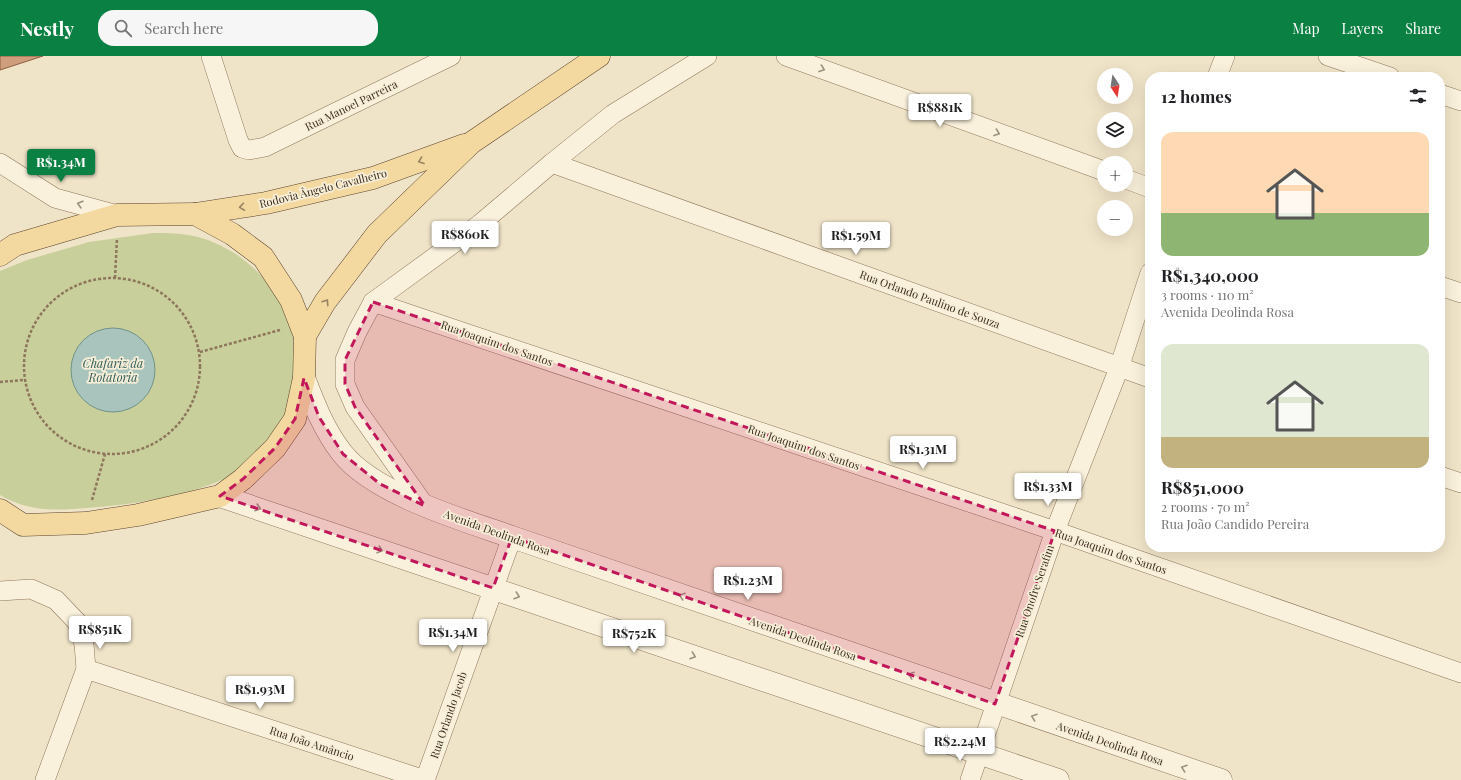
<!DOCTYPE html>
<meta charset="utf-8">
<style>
body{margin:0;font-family:"Playfair Display",serif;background:#f6f6f6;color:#202124;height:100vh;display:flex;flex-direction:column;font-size:15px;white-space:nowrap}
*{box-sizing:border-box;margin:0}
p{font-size:13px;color:#757577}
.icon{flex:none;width:22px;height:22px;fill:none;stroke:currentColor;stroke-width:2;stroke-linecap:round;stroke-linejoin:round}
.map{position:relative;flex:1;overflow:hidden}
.drawer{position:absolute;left:1145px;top:16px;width:300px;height:480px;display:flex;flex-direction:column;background:#fff;border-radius:16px;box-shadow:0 4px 16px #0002}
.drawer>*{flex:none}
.needle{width:26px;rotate:168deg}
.buttons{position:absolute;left:1097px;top:12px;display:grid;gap:8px}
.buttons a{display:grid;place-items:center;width:36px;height:36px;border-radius:50%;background:#fff;box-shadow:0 4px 16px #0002;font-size:20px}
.price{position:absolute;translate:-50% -34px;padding:0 9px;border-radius:4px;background:#fff;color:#222;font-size:13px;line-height:26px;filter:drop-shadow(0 1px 2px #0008)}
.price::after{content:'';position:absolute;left:50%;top:24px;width:12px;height:9px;margin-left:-6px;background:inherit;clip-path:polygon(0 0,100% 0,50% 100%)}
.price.on{background:#0b8043;color:#fff}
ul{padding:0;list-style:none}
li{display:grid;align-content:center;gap:8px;height:212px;padding:0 16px}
li span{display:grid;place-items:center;height:124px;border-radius:12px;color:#555}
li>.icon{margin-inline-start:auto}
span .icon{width:72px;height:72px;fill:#fffc;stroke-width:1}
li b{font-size:17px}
h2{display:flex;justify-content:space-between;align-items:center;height:48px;padding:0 16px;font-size:17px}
header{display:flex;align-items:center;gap:24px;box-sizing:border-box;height:56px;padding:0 20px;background:#0b8043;color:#fff}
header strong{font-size:19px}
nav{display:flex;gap:22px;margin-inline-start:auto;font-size:14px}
.search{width:280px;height:36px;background:#f6f6f6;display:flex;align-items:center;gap:10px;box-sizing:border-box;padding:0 14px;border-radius:16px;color:#757577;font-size:15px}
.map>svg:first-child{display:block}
.green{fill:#c9cf9b}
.water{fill:#a9c4bc;stroke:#6f938a}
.building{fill:#cf9f7d;stroke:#8d5f41}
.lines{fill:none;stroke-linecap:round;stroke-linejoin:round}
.minor-casing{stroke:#8d765c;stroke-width:20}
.tertiary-casing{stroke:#8d765c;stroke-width:23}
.primary-casing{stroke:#5b4430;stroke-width:23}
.path{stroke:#8d765c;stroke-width:2.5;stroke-dasharray:3 2;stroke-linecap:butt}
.minor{stroke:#faf1dc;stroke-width:19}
.tertiary{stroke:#faf1dc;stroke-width:22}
.primary{stroke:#f3d9a0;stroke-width:22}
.oneway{stroke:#9c907e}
.oneway2{stroke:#988460}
.marked{fill:#c2185b;fill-opacity:0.2;stroke:#c2185b;stroke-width:3;stroke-dasharray:8 5;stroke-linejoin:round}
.labels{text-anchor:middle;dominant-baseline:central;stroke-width:3.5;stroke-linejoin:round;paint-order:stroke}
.street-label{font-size:11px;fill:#3d2e20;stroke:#f7eed8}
.water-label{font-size:12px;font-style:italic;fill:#2f5d5a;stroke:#f7eed8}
</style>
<header>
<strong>Nestly</strong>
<div class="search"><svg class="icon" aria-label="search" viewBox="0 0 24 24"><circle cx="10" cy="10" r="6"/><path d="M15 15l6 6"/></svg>Search here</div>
<nav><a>Map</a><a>Layers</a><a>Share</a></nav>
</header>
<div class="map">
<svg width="1461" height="724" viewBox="0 0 1461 724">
<rect width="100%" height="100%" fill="#f0e4c8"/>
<path class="green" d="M153,177C168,177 183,177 198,181C255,196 303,255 295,316C294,323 292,330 290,337C288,344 287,353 284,360C276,379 259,398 243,411C217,434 143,447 109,450C70,453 36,460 0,439V215L27,204L89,186Z"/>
<circle class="water" cx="113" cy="314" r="42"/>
<polygon class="building" points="0,0 43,0 0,14"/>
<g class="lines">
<defs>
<g id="minor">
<polyline points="211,0 238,84 242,92 249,94 265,91 451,0"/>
<polyline points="786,0 1104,115"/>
<polyline points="1328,0 1390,21"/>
<polyline points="1217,21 1225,0"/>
<polyline points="1440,38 1461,45"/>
<polyline points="0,107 55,142 117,159"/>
<polyline points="552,107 1150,322"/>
<polyline points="1126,123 1150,132"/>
<polyline points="1440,230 1461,237"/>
<polyline points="373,246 1055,475 1461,617"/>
<polyline points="1440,420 1461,427"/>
<polyline points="425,450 355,351 345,328 345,304 357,276 373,246 480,168 552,107 613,58 707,0"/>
<polyline points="0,535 31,533 56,544 77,566 84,588 86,613 45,724"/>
<polyline points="86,613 425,724"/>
<polyline points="425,724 512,481"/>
<polyline points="970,724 1055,475 1119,312 1150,217"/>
</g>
<g id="tertiary">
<path d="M304,322C314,348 324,374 342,397C374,438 463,464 512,481L1221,724"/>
<polyline points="220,440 1058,724"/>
</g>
<g id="primary">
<polyline points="195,158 266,147 373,122 464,89"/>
<polyline points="0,199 15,189 117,159 195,158 232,178 263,201 291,244 305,280 304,322 295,363 275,392 243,423 220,440 138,459 86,467 23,469 0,454"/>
<polyline points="305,280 325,246 377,178 471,87 599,0"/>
</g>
</defs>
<use href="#minor" class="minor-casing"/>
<use href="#tertiary" class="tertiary-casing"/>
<use href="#primary" class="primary-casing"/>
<g class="path">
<circle cx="112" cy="310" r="88"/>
<polyline points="115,222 117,182"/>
<polyline points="200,296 280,274"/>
<polyline points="0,326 24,324"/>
<polyline points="92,444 105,398"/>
</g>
<use href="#minor" class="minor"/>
<use href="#tertiary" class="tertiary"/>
<use href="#primary" class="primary"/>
</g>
<defs><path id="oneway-chevron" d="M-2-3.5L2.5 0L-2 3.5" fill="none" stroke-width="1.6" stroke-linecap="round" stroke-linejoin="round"/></defs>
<g class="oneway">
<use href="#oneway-chevron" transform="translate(822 13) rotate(20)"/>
<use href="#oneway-chevron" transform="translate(997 77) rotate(20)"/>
<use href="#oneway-chevron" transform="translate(80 148) rotate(-164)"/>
<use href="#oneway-chevron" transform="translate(258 452) rotate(18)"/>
<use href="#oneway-chevron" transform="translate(380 494) rotate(19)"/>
<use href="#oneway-chevron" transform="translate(517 540) rotate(19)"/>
<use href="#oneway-chevron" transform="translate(682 540) rotate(-161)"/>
<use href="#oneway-chevron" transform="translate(693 600) rotate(19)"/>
<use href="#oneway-chevron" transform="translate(911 619) rotate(-161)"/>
<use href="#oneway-chevron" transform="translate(1034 661) rotate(-161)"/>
<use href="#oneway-chevron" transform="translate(1184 712) rotate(-161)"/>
</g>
<g class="oneway2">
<use href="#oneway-chevron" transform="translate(421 105) rotate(160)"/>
<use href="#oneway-chevron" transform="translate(242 151) rotate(172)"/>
<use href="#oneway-chevron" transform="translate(326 246) rotate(-56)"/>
</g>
<path class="marked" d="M373,246L1055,475L995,648L512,481L493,532L220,440L243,423L275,392L295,363L304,322L319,361L343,398L380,428L425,450L355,351L345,328V304Z"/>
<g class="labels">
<g class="street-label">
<text transform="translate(351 49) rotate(-26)">Rua Manoel Parreira</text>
<text transform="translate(323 132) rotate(-14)">Rodovia Ângelo Cavalheiro</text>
<text transform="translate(930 243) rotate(20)">Rua Orlando Paulino de Souza</text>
<text transform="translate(497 287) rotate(19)">Rua Joaquim dos Santos</text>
<text transform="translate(804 391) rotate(19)">Rua Joaquim dos Santos</text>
<text transform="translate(497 476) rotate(20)">Avenida Deolinda Rosa</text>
<text transform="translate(1111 495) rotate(19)">Rua Joaquim dos Santos</text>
<text transform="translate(1034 535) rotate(-71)">Rua Onofre Serafim</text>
<text transform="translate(803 582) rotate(19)">Avenida Deolinda Rosa</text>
<text transform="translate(448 659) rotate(-71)">Rua Orlando Jacob</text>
<text transform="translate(312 687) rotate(18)">Rua João Amâncio</text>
<text transform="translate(1110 687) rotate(19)">Avenida Deolinda Rosa</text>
</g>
<g class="water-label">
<text x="113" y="307">Chafariz da<tspan x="113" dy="14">Rotatoria</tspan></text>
</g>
</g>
</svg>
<div class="buttons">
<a><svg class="needle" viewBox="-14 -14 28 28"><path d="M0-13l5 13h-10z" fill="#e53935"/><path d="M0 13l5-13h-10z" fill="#757577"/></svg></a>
<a><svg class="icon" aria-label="layers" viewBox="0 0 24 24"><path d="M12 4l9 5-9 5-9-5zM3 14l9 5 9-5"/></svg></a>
<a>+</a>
<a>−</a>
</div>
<b class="price" style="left:940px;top:72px">R$881K</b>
<b class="price on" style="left:61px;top:127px">R$1.34M</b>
<b class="price" style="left:465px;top:199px">R$860K</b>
<b class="price" style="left:856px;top:200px">R$1.59M</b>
<b class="price" style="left:923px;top:414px">R$1.31M</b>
<b class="price" style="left:1048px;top:451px">R$1.33M</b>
<b class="price" style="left:748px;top:545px">R$1.23M</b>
<b class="price" style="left:100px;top:594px">R$851K</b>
<b class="price" style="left:453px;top:597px">R$1.34M</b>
<b class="price" style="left:634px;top:598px">R$752K</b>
<b class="price" style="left:260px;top:654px">R$1.93M</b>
<b class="price" style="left:960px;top:706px">R$2.24M</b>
<section class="drawer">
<h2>12 homes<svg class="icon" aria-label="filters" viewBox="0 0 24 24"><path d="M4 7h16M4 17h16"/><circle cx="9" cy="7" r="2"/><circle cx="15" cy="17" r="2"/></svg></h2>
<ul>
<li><span style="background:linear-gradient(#ffd9b3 65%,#8fb573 0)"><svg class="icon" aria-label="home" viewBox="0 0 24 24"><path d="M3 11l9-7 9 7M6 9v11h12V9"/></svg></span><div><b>R$1,340,000</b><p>3 rooms · 110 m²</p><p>Avenida Deolinda Rosa</p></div></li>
<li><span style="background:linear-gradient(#dfe7d0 75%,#c2b280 0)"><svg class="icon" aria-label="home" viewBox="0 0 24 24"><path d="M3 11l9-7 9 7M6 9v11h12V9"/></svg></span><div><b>R$851,000</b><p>2 rooms · 70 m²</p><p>Rua João Candido Pereira</p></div></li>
</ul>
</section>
</div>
